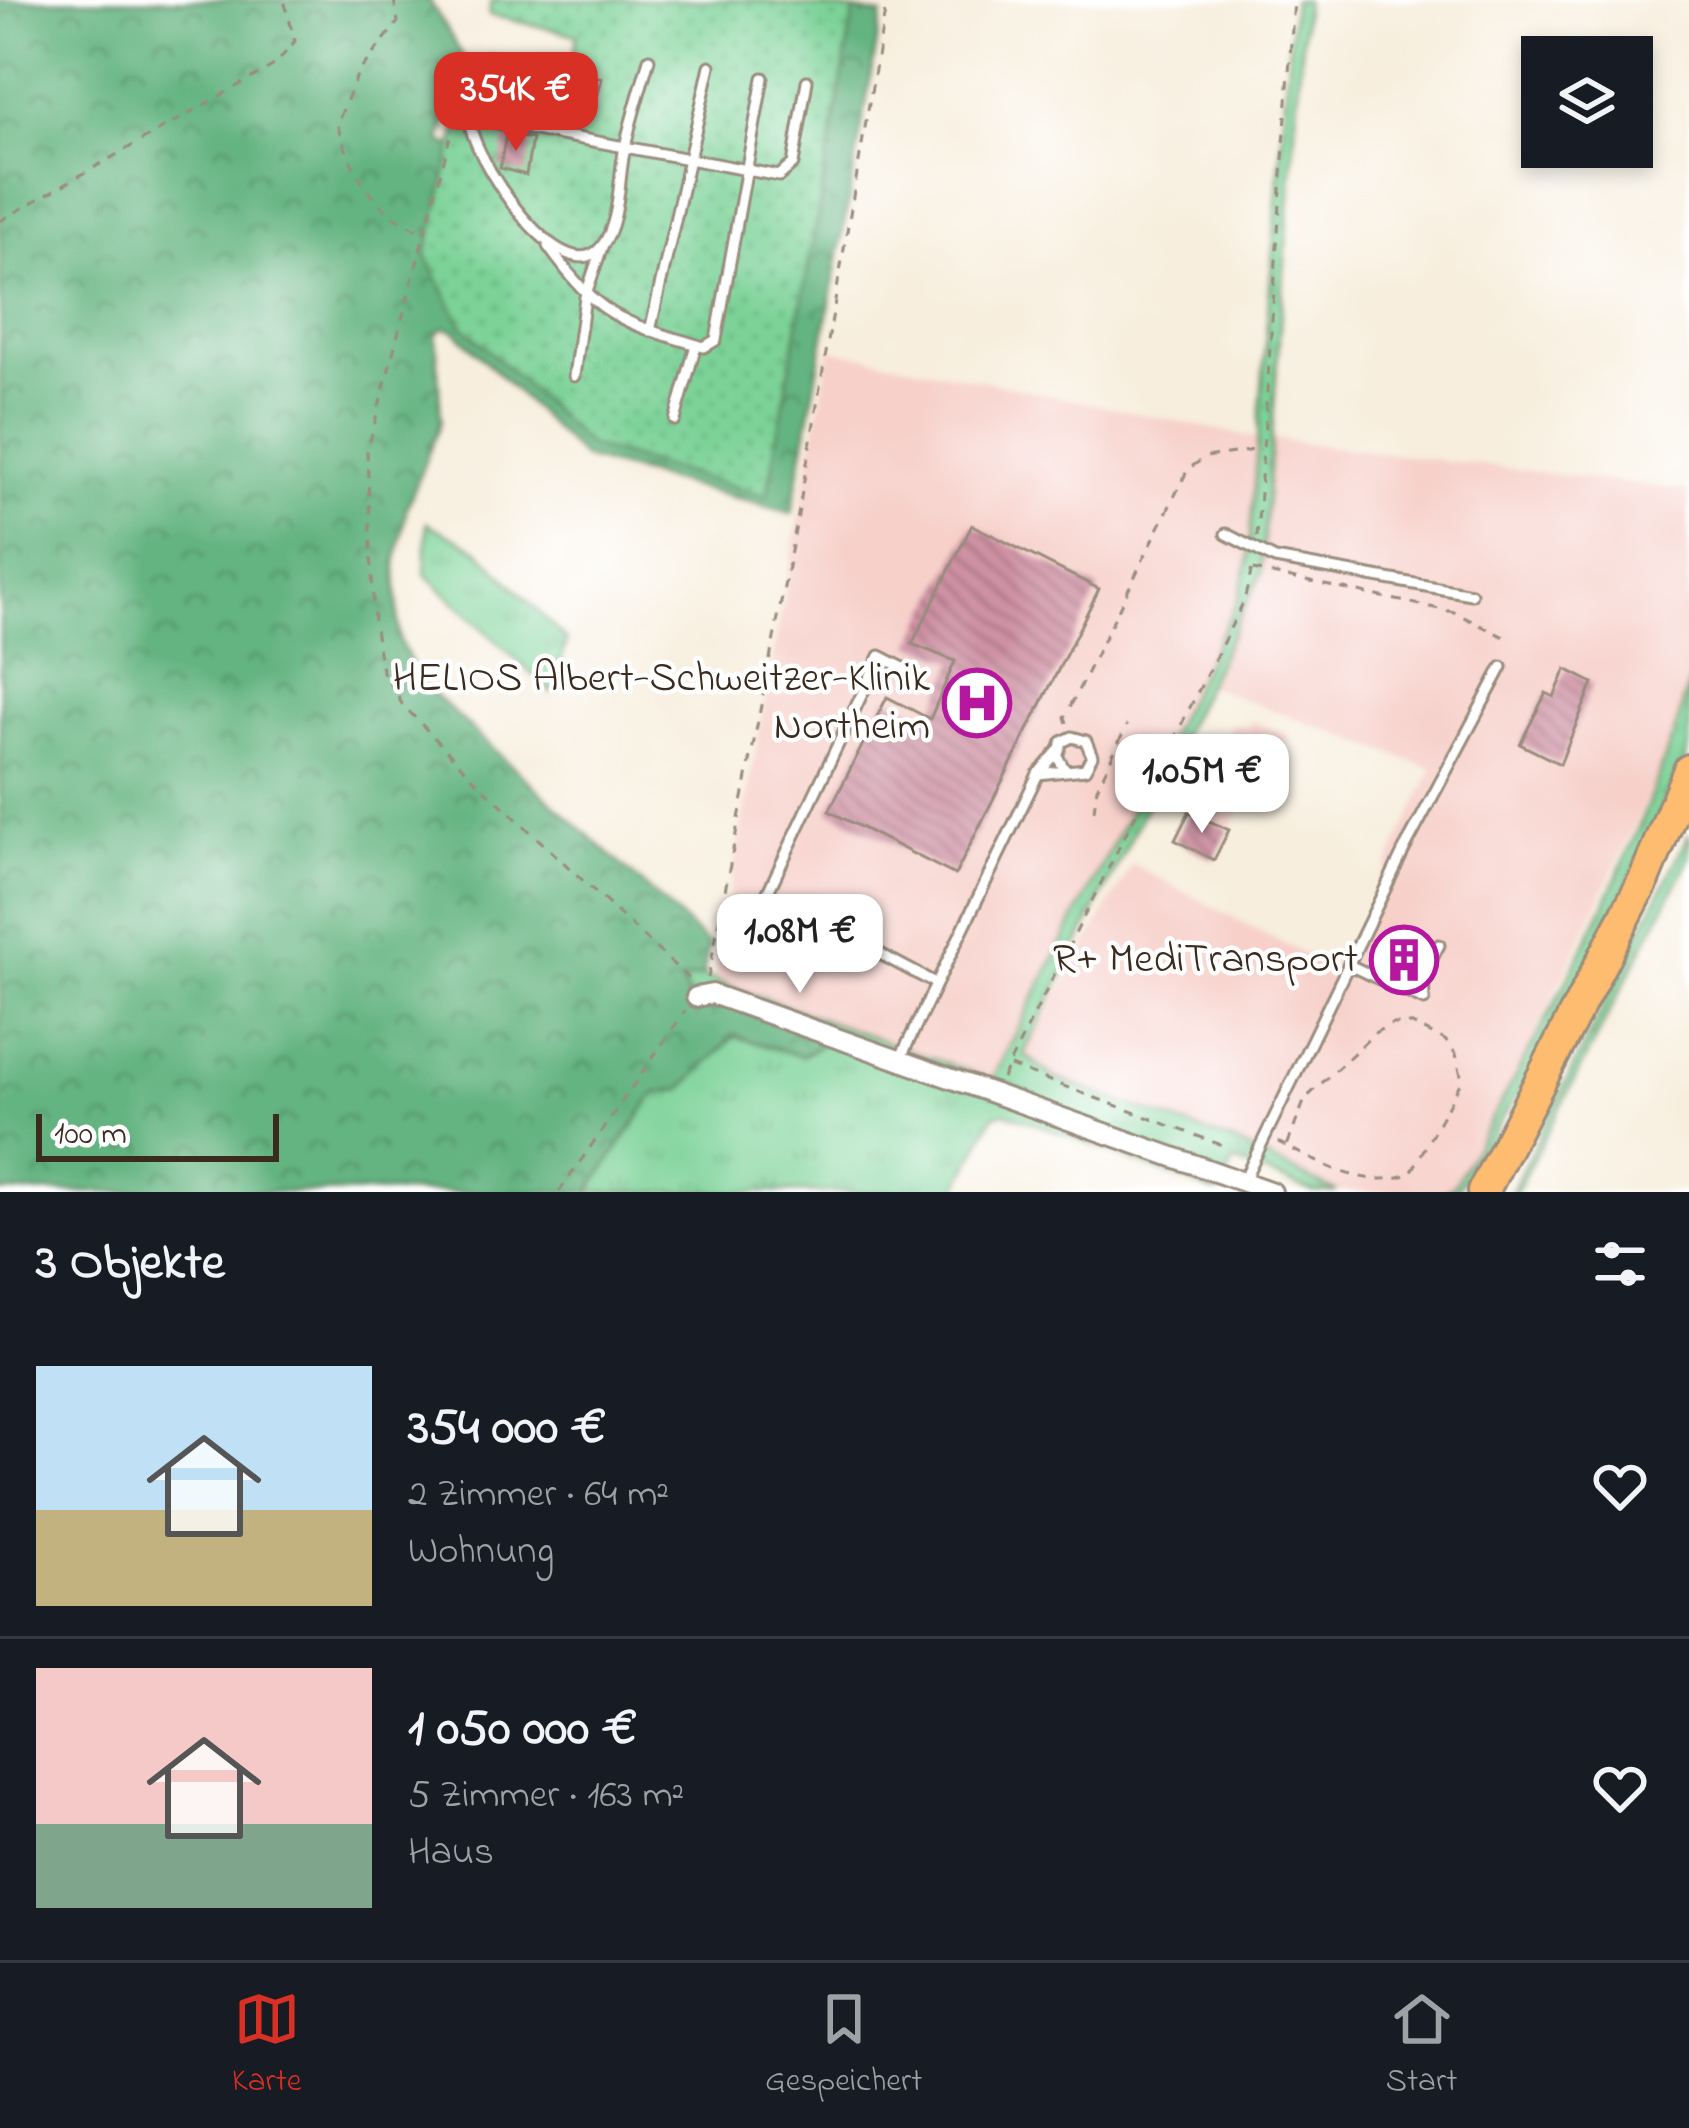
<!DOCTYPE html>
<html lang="de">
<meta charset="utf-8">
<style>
body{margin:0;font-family:"Indie Flower",sans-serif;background:#242831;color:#f1f3f6;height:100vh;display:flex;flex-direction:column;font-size:45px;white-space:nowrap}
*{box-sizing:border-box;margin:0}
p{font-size:39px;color:#9ea1a6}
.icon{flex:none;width:66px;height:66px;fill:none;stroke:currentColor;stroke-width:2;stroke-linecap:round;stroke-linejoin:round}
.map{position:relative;height:1192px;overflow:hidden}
.sheet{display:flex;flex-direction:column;background:#171b24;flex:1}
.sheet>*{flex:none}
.buttons{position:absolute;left:1521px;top:36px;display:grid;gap:24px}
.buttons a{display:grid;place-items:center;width:132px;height:132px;border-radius:0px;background:#171b24;box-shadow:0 6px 18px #0003;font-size:60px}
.scale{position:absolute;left:36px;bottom:30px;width:243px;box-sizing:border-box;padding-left:12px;border:6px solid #3b2a1e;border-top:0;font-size:33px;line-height:42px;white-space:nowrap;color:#3b2a1e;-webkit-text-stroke:9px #fff;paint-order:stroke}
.price{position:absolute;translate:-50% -102px;padding:0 27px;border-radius:24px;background:#fff;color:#222;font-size:39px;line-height:78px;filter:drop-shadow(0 3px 6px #0008)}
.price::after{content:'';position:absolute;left:50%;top:72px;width:36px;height:27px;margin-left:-18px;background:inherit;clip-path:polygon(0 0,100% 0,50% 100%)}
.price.on{background:#d93025;color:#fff}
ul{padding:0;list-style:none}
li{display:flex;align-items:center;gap:36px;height:300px;padding:0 36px}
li+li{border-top:3px solid #363941}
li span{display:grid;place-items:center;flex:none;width:336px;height:240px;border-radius:0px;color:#555}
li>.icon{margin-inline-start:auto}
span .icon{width:144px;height:144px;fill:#fffc;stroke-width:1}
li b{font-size:51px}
h2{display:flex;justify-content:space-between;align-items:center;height:144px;padding:0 36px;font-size:51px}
.menu{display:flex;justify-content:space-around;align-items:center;height:168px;border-top:3px solid #363941;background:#171b24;font-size:33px;color:#9ea1a6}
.menu a{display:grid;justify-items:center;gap:6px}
.menu .on{color:#d93025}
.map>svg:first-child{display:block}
.built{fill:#f7d0ca}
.grass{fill:url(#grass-tufts);stroke:#5b7e5a;stroke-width:3}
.forest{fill:url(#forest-crowns);stroke:#506f4f;stroke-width:3}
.park{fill:url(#park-dots);stroke:#5b7e5a;stroke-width:3}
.building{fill:url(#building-back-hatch)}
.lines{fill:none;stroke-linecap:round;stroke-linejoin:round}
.service-casing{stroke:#998c7e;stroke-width:15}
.minor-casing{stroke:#998c7e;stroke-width:24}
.primary-casing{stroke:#998c7e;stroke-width:36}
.path{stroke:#998c7e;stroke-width:3;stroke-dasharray:9 9;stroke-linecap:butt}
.service{stroke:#fff;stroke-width:9}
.minor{stroke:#fff;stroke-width:18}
.primary{stroke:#fdbc70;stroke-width:30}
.labels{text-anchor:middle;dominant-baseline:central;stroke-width:9;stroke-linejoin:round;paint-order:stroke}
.poi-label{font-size:42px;fill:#3b2a1e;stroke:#fff;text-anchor:end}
</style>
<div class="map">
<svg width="1689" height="1192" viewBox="0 0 1689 1192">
<defs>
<pattern id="grass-tufts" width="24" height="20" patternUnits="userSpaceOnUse" patternTransform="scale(3)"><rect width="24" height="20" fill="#7bd297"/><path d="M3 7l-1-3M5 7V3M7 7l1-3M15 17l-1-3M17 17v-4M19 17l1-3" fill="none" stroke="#6bb482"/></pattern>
<pattern id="forest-crowns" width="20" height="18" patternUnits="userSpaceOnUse" patternTransform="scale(3)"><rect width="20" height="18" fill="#64b480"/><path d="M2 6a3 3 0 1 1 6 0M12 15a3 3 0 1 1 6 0" fill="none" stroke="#549368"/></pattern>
<pattern id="park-dots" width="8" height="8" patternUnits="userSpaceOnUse" patternTransform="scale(3)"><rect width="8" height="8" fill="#7bd297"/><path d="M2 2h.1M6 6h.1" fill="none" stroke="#6bb482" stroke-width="1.8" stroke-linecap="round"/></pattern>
<pattern id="building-back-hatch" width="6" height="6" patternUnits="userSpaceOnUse" patternTransform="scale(3)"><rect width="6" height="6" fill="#cf91a4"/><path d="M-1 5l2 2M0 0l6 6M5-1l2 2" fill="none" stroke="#a97785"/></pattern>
</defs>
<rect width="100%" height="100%" fill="#fff"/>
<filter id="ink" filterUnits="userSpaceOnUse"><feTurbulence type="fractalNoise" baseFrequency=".00833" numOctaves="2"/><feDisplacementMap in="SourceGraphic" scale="24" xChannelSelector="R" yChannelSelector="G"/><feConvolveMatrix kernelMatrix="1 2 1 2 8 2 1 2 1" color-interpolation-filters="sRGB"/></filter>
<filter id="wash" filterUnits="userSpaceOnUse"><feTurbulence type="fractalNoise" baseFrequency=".004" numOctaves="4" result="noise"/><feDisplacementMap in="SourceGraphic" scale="48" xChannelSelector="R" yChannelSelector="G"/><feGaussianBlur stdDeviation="2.7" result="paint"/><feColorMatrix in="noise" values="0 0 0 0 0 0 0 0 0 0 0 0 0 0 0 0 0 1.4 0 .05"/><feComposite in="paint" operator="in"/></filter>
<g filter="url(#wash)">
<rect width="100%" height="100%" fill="#f7eedd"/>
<g class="built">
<polygon points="830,349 1257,438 1248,561 1239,599 992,1080 713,981"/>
<polygon points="1271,439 1689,491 1689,682 1672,747 1523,1060 1452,1186 1444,1192 1337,1192 1240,1145 1055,1078 1024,1054 1132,864 1337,972 1433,769 1208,686 1261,574"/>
<polygon points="1250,720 1290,736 1277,762 1265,758 1229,830 1176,806 1179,801 1192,806 1200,790 1212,756 1202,750 1206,740 1219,747 1232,724 1246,727"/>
</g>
<g class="grass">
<polygon points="1293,0 1305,0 1261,574 1024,1054 1055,1078 1240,1145 1337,1192 1313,1192 1234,1162 1223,1187 1236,1192 1213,1192 1005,1112 994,1115 956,1192 589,1192 654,1094 682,1089 734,1036 801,1056 706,1006 695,1011 682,981 703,976 992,1080 1239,598 1248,561"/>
<polygon points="427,523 478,550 567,641 552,693 425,574"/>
<path d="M1689,682V746L1683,764L1554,1036L1456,1192H1444L1453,1186C1539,1038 1646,846 1689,682Z"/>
<polygon points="1689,834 1689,859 1516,1192 1511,1192"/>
</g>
<polygon class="forest" points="0,0 429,0 463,56 441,142 455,147 426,256 767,495 854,11 882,15 792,513 583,458 454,330 444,328 436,334 441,421 407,507 396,564 399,640 421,683 709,945 703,976 682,981 694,1011 722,1003 825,1042 802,1056 734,1036 682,1089 654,1094 589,1192 0,1192"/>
<polygon class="park" points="491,0 746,0 854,11 767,496 589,446 462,325 426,256 463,106 555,129 577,35 489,15"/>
<g id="blocks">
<g class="building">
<polygon points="489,54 509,60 496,104 476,98"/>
<polygon points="581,75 602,78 591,119 571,112"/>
<polygon points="506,134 532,139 526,175 500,168"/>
<polygon points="972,525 1099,589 955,875 829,811 887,697 930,719 955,661 912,644"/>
<polygon points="1566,669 1593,683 1560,764 1520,744 1546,693 1554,697"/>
<polygon points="1189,812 1229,830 1214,860 1175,840"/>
<polygon points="1396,936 1425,952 1411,983 1381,967"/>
</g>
</g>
</g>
<g filter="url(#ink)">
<use href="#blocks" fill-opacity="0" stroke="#998c7e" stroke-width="3"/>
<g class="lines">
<defs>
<g id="service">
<polyline points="457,111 470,118 779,176 793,164 807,81"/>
<path d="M470,118C467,152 563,297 602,246C621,221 618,177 625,147C631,118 641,88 649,59"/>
<path d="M548,246C600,318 620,322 704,347L716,340L763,78"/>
<polyline points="650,331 710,66"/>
<polyline points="574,376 585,297 602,247"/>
<polyline points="675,420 696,345"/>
<polyline points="1226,534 1275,559 1471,594"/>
<polyline points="911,672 880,656 767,894 933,982"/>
<polyline points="1038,774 1085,769 1092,756 1086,741 1072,737 1062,742 1057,756 1065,770"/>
<polyline points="1349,965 1424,1000 1423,975 1439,945"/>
<polyline points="900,1059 1038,774 1058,751"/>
<polyline points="1243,1182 1404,850 1502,667"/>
</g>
<polyline id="minor" points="696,997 712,994 1272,1192"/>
<polyline id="primary" points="1483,1192 1645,878 1689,770"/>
</defs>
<use href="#service" class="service-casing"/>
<use href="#minor" class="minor-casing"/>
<use href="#primary" class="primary-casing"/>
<g class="path">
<path d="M394,0L398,22L358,73L337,124C354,177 373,212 426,233"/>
<polyline points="450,137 367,452 374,623 382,670 402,704 478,783 690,980"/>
<polyline points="0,221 276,64 295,41 284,0"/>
<polyline points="1257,537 1294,0"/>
<polyline points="1253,570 1454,612 1508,639"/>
<polyline points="1067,723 1065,717 1188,469 1206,457 1261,449"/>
<polyline points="1094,810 1097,788 1127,725"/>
<polyline points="708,978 798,515 887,0"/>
<polyline points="1010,1066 1227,1147"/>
<polyline points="1002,1078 1244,601 1253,564"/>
<path d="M1278,1142C1318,1162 1366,1192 1411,1173L1462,1080L1456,1054L1445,1040L1412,1024H1392L1376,1032L1305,1099L1287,1146"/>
<polyline points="559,1192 685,1011"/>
</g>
<use href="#service" class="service"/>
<use href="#minor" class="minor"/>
<use href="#primary" class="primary"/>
</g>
</g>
<defs>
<symbol id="hospital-ring" viewBox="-11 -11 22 22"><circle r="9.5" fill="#fff" stroke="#b5179e" stroke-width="1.5"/><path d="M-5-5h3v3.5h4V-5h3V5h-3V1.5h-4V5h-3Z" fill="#b5179e"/></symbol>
<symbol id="building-ring" viewBox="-11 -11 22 22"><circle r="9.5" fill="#fff" stroke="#b5179e" stroke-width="1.5"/><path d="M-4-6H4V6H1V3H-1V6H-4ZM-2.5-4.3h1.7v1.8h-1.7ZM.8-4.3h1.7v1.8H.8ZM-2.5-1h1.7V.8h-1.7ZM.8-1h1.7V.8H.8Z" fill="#b5179e"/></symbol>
</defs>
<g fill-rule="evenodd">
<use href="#hospital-ring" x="939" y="665" width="76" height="76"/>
<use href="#building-ring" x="1366" y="922" width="76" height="76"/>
</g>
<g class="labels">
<g class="poi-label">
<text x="930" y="679">HELIOS Albert-Schweitzer-Klinik<tspan x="930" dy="48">Northeim</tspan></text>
<text x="1358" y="960">R+ MediTransport</text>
</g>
</g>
</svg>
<div class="buttons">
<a><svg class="icon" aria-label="layers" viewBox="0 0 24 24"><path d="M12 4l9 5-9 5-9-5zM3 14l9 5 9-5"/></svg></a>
</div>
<div class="scale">100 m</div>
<b class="price on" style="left:516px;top:154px">354K €</b>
<b class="price" style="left:1202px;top:836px">1.05M €</b>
<b class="price" style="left:800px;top:996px">1.08M €</b>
</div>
<section class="sheet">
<h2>3 Objekte<svg class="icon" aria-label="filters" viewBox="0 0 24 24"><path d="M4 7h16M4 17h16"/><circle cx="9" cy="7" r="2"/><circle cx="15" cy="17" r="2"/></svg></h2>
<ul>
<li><span style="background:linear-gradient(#bfe0f5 60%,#c2b280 0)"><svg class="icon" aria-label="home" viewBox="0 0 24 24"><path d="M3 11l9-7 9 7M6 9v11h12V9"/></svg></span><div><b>354 000 €</b><p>2 Zimmer · 64 m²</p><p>Wohnung</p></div><svg class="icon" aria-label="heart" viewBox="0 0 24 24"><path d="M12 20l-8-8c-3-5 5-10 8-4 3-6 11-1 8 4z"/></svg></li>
<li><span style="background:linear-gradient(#f6c9c9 65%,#7fa58c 0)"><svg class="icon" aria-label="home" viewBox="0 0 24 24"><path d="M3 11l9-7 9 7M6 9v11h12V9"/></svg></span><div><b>1 050 000 €</b><p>5 Zimmer · 163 m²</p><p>Haus</p></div><svg class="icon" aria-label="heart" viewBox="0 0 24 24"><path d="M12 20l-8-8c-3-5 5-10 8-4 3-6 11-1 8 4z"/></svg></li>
</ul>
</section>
<nav class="menu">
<a class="on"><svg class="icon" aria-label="map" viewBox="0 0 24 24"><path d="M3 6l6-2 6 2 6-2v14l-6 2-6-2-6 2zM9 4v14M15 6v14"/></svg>Karte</a>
<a><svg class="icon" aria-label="saved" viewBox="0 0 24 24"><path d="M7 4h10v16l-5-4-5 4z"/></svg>Gespeichert</a>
<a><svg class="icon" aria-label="home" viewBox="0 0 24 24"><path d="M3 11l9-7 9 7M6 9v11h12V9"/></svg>Start</a>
</nav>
